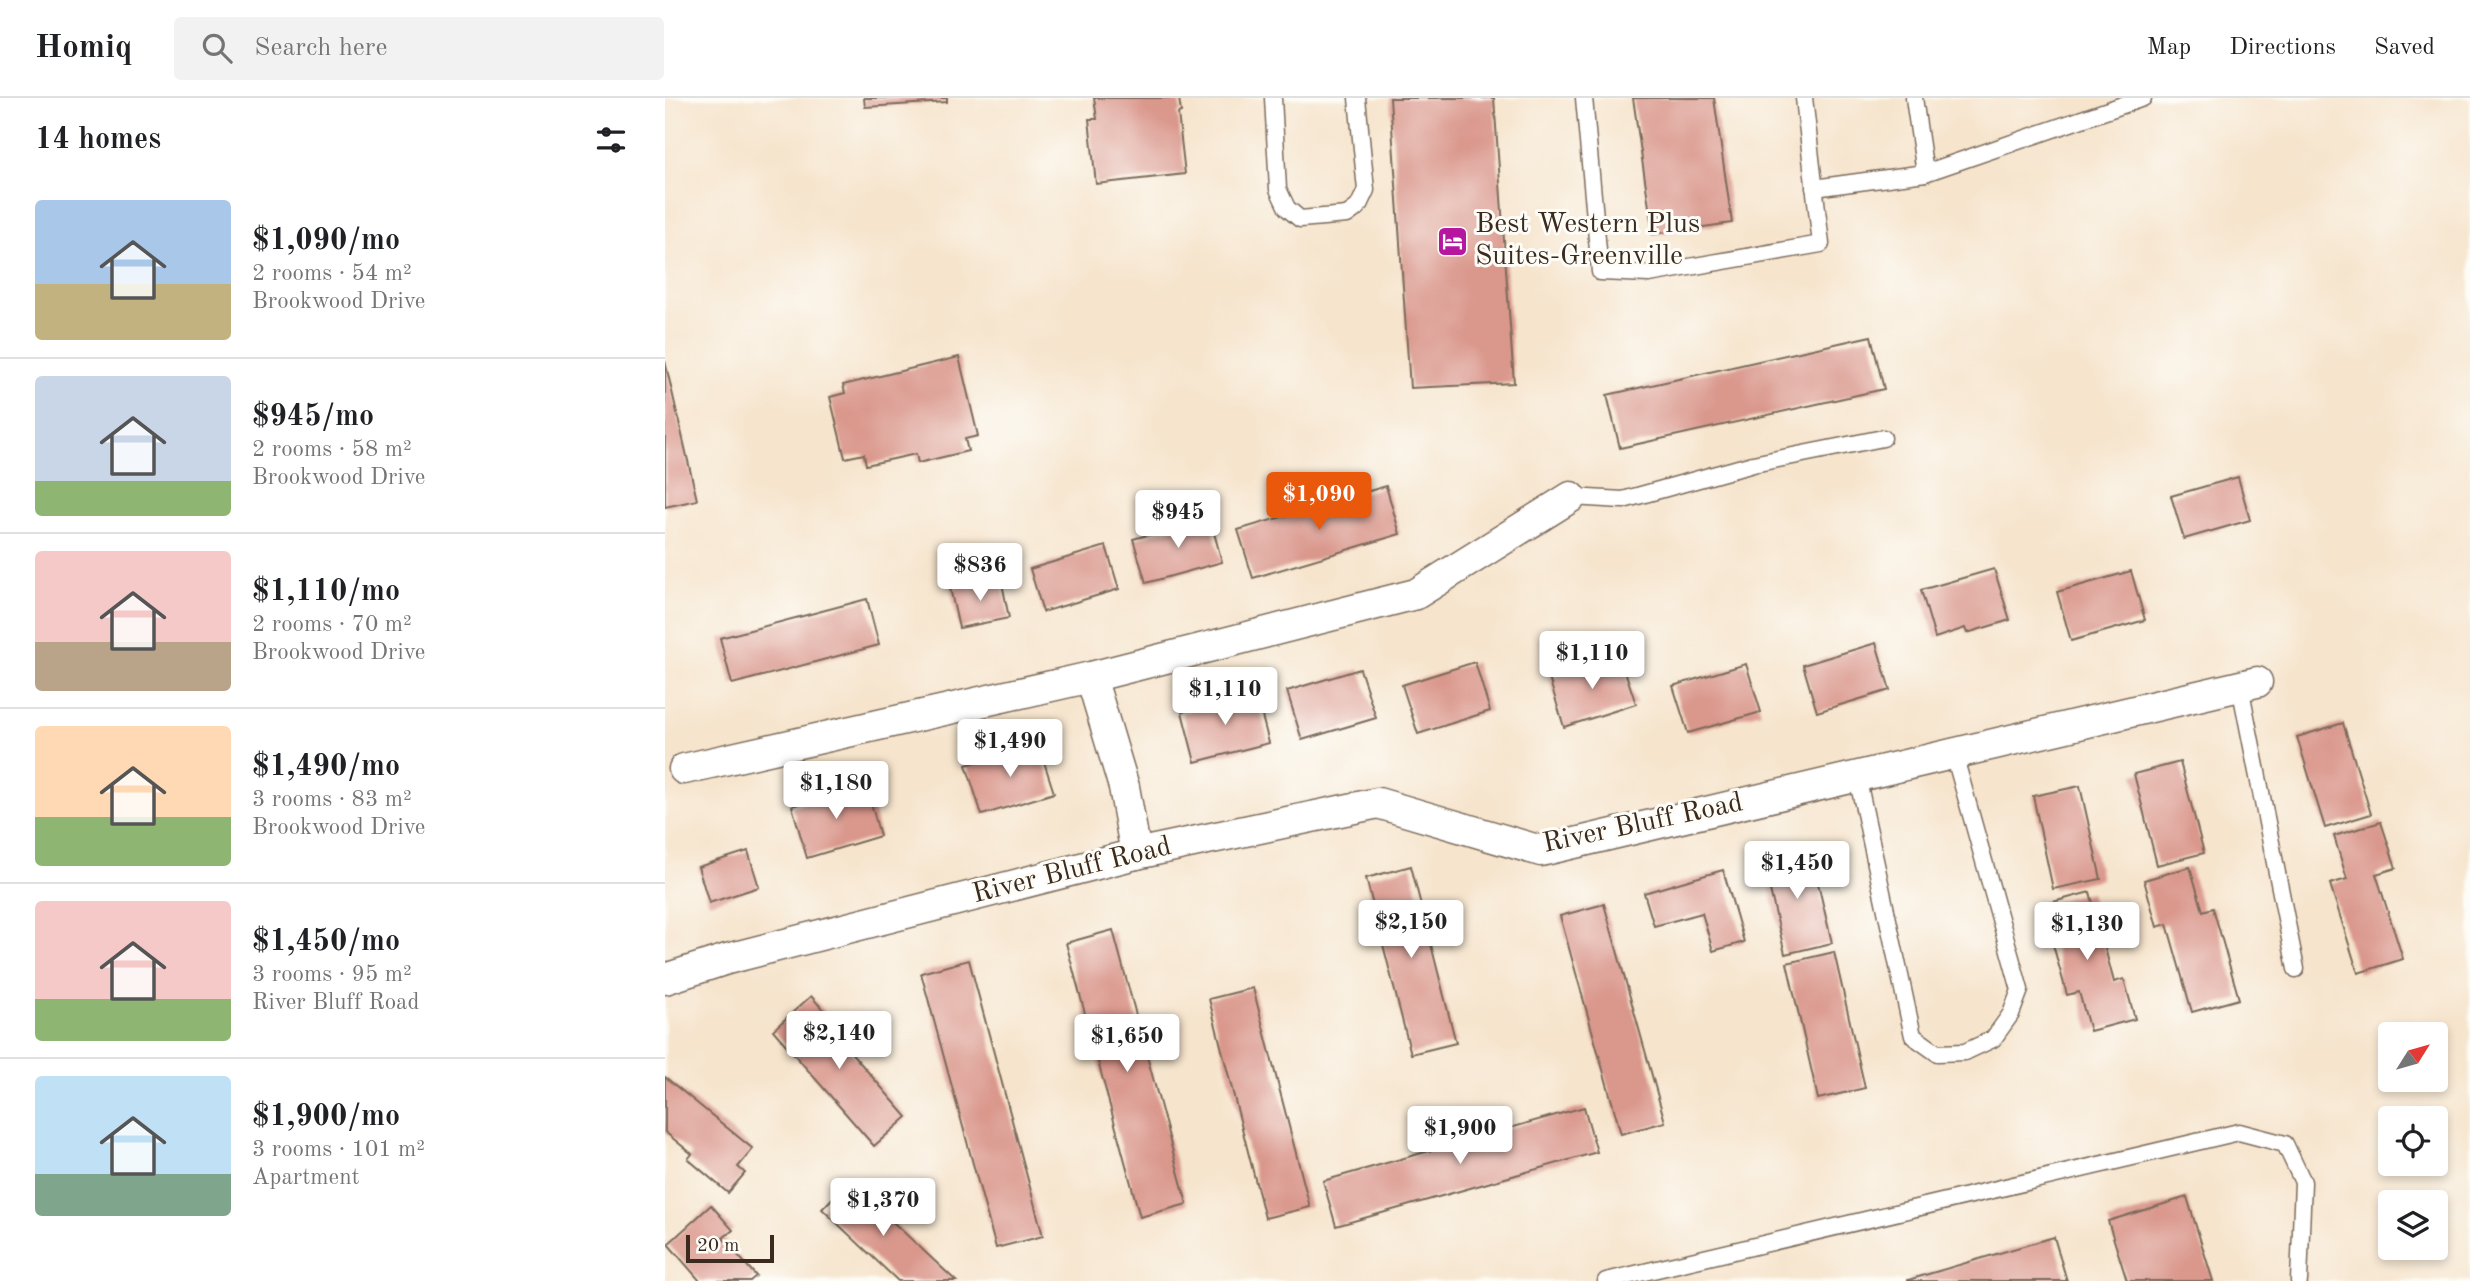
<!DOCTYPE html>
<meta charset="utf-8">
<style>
body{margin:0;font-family:"Old Standard TT",serif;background:#f2f2f2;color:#202124;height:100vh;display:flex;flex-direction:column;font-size:26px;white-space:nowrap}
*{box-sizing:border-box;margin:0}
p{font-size:23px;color:#757577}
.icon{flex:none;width:38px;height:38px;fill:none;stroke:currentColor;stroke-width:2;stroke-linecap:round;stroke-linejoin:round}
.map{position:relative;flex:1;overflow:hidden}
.drawer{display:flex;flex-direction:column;background:#fff;width:665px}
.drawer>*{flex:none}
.needle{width:46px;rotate:53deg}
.fabs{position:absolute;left:1713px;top:924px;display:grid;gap:14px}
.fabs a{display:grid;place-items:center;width:70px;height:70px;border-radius:7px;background:#fff;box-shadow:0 4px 10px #0003;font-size:35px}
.scale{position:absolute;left:21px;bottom:18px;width:88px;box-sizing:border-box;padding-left:7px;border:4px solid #3b2a1e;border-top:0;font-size:19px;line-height:24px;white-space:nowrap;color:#3b2a1e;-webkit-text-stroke:5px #fdfcf7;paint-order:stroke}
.price{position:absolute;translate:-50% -60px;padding:0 16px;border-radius:7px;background:#fff;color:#222;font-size:23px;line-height:46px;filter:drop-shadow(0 2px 4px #0008)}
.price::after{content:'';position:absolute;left:50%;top:42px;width:21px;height:16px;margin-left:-10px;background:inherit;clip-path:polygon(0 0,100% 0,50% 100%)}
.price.selected{background:#ea580c;color:#fff}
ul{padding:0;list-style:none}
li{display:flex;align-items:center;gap:21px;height:175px;padding:0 35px}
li+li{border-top:2px solid #e0e0e0}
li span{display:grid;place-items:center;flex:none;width:196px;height:140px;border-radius:7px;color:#555}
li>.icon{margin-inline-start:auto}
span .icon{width:84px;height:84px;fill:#fffc;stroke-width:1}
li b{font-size:30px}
h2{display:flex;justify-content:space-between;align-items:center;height:84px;padding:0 35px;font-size:30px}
header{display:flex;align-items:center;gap:42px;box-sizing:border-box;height:98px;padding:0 35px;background:#fff;border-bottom:2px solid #e0e0e0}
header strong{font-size:33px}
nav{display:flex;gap:38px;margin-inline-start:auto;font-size:24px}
.search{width:490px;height:63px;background:#f2f2f2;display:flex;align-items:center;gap:18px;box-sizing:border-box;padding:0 24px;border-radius:7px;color:#757577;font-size:26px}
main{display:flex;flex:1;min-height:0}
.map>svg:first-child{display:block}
.building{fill:#da978c}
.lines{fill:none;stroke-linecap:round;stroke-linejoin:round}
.lane-casing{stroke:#7c6b5b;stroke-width:19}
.street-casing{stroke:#7c6b5b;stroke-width:33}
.lane{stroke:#fff;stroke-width:16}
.street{stroke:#fff;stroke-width:30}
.labels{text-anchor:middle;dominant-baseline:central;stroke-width:6;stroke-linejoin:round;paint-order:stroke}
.poi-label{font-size:28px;fill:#3b2a1e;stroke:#fdfcf7;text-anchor:start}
.street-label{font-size:28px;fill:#3b2a1e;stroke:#fdfcf7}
</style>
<header>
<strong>Homiq</strong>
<div class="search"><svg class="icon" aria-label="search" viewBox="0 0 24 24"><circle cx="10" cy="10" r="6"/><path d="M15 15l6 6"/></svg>Search here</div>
<nav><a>Map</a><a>Directions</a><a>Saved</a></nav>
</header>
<main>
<section class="drawer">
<h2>14 homes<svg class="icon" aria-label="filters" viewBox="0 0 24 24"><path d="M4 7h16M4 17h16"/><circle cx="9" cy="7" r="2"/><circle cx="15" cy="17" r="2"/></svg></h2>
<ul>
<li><span style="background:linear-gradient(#a9c7e8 60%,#c2b280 0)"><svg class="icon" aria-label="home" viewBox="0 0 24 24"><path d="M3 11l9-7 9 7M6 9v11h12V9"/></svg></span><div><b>$1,090/mo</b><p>2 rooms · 54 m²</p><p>Brookwood Drive</p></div></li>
<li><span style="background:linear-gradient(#c9d6e8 75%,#8fb573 0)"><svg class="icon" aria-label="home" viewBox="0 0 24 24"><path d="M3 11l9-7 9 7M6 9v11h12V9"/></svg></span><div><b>$945/mo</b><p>2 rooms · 58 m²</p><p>Brookwood Drive</p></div></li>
<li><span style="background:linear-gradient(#f6c9c9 65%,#b9a48a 0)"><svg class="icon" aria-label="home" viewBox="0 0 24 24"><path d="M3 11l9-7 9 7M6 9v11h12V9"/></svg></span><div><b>$1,110/mo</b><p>2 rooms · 70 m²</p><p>Brookwood Drive</p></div></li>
<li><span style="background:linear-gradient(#ffd9b3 65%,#8fb573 0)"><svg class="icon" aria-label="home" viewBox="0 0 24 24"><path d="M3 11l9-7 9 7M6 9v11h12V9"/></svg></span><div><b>$1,490/mo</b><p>3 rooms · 83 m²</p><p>Brookwood Drive</p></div></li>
<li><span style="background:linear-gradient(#f6c9c9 70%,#8fb573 0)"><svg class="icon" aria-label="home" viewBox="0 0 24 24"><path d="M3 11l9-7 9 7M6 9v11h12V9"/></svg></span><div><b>$1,450/mo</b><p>3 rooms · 95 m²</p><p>River Bluff Road</p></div></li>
<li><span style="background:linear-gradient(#bfe0f5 70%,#7fa58c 0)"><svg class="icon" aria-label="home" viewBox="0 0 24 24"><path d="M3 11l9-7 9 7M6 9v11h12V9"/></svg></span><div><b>$1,900/mo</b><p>3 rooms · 101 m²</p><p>Apartment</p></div></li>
</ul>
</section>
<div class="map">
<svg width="1805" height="1183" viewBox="0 0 1805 1183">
<rect width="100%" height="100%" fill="#fdfcf7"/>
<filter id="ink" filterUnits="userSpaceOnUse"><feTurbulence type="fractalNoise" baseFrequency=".0143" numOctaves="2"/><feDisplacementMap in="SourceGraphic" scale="14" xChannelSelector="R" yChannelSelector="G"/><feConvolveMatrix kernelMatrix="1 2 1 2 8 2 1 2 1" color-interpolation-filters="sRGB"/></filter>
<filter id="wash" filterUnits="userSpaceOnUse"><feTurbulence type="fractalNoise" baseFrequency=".00686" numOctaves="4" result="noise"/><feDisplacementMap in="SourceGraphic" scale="28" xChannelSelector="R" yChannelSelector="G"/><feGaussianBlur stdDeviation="1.57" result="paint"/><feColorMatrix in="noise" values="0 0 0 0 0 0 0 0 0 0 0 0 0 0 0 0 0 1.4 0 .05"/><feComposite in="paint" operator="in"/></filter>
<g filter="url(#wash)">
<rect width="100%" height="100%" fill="#f6e4cc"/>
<g id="blocks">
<g class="building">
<polygon points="199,0 282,0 282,4 200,9"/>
<polygon points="429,0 514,0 516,14 513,15 520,76 431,86 424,21 432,21"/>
<polygon points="725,0 829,0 849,285 745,290"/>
<polygon points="968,0 1049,0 1067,125 988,136"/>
<polygon points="1206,238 1219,291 955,350 942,297"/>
<polygon points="294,259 313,338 300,341 303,353 253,365 251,356 201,367 199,356 180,360 165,299 180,295 178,287"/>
<polygon points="0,263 32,402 0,409"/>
<polygon points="1573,379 1585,422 1519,441 1506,398"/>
<polygon points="721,388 735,436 588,480 573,432"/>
<polygon points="545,420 557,464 481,485 468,441"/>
<polygon points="441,448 454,491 378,514 365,471"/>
<polygon points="1329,471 1345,522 1302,535 1300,530 1270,540 1256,492"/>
<polygon points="1466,473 1480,522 1406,543 1392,494"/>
<polygon points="336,480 344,520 294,530 285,490"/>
<polygon points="202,501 214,547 67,586 55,540"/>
<polygon points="1211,545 1225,592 1152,614 1138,567"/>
<polygon points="955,558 971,606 899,629 884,580"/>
<polygon points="810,564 825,613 753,636 737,587"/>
<polygon points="1081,566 1096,614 1023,635 1008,588"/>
<polygon points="695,571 711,620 637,642 622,593"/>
<polygon points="591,595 604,645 530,664 517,614"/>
<polygon points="1678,625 1706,716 1660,730 1632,639"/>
<polygon points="373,645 389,695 317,717 301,667"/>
<polygon points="1515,664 1539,755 1492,767 1469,676"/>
<polygon points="201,687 215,738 142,760 127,708"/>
<polygon points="1415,688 1436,781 1388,791 1368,698"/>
<polygon points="1716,724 1731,770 1711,776 1738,861 1693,875 1665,786 1682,781 1669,738"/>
<polygon points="1145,751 1167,845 1120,856 1098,762"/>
<polygon points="83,753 94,789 44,805 33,769"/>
<polygon points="746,768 791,945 746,956 701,780"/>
<polygon points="1525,769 1538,813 1548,810 1574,901 1527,914 1502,826 1492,829 1479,782"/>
<polygon points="1058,772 1079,844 1048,853 1037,815 989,828 979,795"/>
<polygon points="1425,794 1449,884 1459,881 1470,921 1425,933 1414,894 1402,897 1377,807"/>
<polygon points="939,806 1000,1024 956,1036 895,818"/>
<polygon points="448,832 522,1106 475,1119 401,845"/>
<polygon points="1169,854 1200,990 1153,1001 1122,865"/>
<polygon points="304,862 378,1138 331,1150 256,875"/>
<polygon points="588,890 645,1109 600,1120 544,901"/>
<polygon points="146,898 176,932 171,937 242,1019 209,1048 108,932"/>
<polygon points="0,979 88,1051 73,1069 80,1075 63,1095 23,1061 27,1056 0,1034"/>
<polygon points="919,1009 932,1054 671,1128 658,1083"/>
<polygon points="184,1083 291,1183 233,1183 157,1111"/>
<polygon points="1522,1099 1548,1183 1462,1183 1443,1123"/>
<polygon points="46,1107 68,1132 58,1140 91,1178 85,1183 35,1183 3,1146"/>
<polygon points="1389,1139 1402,1183 1243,1183 1243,1182"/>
</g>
</g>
</g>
<g filter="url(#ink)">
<use href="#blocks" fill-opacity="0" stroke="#7c6b5b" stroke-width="2"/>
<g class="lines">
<defs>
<g id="lane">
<polyline points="608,0 613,91 622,110 635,121 682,117 693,109 701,92 692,0"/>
<polyline points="919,0 935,174 984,176 1156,146 1139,0"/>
<polyline points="1260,75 1478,0"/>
<polyline points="1149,90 1260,75 1249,0"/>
<polyline points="906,399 958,402 1088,366 1218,340"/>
<polyline points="1575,588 1631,871"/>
<polyline points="1192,678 1248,938 1272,955 1300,954 1328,941 1346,916 1355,892 1289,656"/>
<polyline points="941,1183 1574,1034 1620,1046 1638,1084 1634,1183"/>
</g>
<g id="street">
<polyline points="426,579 459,689 471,756"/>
<polyline points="19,671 426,579 751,496 906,399"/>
<polyline points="0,881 62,861 471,756 713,705 876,753 1592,584"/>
</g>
</defs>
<use href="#lane" class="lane-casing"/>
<use href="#street" class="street-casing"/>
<use href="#lane" class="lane"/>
<use href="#street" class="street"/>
</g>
</g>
<defs>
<symbol id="hotel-square" viewBox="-11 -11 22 22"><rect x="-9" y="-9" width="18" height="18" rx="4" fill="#b5179e" stroke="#fdfcf7"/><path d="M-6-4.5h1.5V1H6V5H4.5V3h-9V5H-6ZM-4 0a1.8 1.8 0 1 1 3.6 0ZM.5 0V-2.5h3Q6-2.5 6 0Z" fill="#fff"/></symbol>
</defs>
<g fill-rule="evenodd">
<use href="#hotel-square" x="770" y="126" width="35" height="35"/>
</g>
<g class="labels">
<g class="poi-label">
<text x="810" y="127">Best Western Plus<tspan x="810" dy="32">Suites-Greenville</tspan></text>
</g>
<g class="street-label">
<text transform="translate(978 726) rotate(-12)">River Bluff Road</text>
<text transform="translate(407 773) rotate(-14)">River Bluff Road</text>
</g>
</g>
</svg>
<div class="fabs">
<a><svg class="needle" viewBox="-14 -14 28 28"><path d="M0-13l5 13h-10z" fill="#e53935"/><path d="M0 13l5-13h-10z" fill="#757577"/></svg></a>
<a><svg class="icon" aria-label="locate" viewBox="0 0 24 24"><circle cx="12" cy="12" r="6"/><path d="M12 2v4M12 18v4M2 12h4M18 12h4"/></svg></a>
<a><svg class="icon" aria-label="layers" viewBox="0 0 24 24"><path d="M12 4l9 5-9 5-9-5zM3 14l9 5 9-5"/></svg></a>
</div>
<div class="scale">20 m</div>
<b class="price selected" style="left:654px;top:434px">$1,090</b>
<b class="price" style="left:513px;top:452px">$945</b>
<b class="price" style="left:315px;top:505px">$836</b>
<b class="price" style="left:927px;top:593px">$1,110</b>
<b class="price" style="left:560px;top:629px">$1,110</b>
<b class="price" style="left:345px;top:681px">$1,490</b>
<b class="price" style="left:171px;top:723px">$1,180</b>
<b class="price" style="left:1132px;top:803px">$1,450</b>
<b class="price" style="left:746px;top:862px">$2,150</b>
<b class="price" style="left:1422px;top:864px">$1,130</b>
<b class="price" style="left:174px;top:973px">$2,140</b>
<b class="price" style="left:462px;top:976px">$1,650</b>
<b class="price" style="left:795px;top:1068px">$1,900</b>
<b class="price" style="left:218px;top:1140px">$1,370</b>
</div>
</main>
